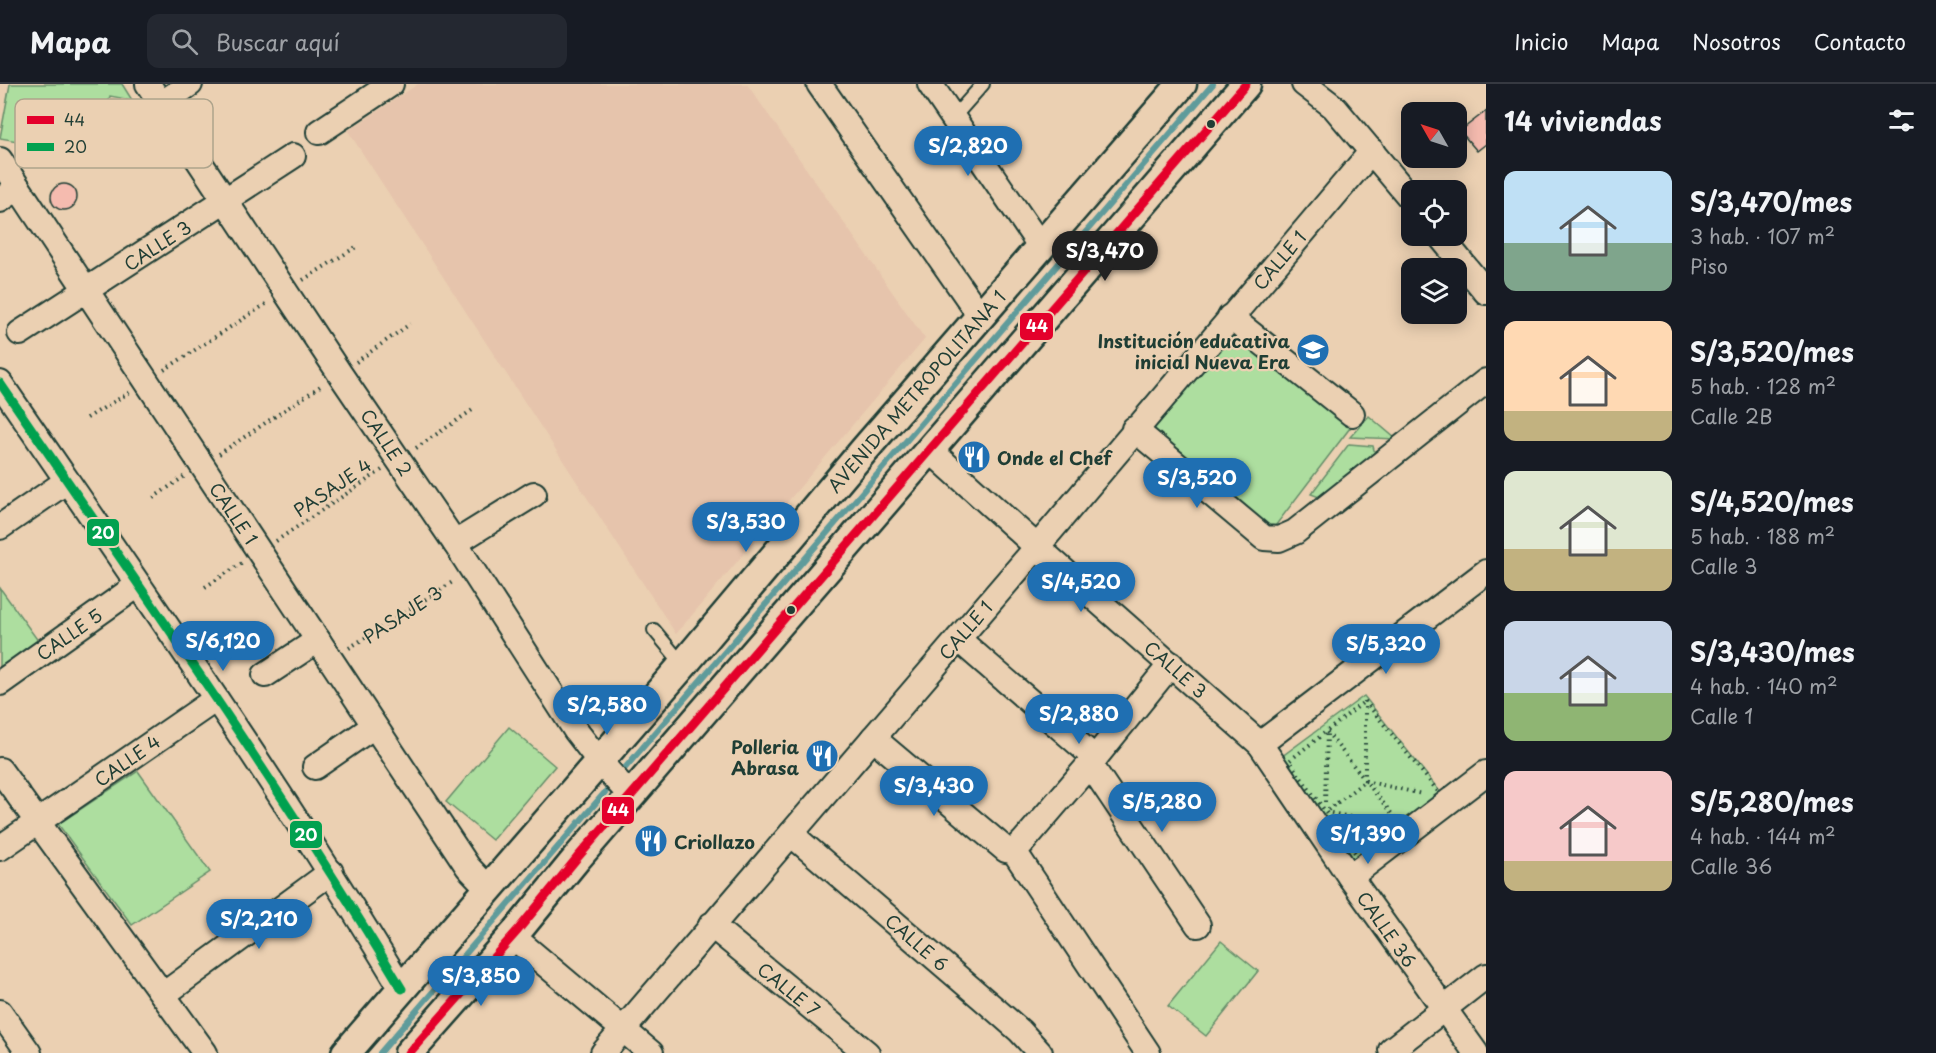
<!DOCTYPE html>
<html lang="es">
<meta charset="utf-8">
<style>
body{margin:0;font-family:"Playpen Sans",sans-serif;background:#242831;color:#f1f3f6;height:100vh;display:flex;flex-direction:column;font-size:22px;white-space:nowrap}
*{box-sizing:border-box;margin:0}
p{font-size:20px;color:#9ea1a6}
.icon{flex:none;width:33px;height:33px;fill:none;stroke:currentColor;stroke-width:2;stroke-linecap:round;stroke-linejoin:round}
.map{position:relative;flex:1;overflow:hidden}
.sheet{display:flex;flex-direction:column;background:#171b24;width:450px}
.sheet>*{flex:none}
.needle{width:39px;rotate:309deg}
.tools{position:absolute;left:1401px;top:18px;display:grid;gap:12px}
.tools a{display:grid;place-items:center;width:66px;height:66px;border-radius:12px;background:#171b24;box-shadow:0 3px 15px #0003;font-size:30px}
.price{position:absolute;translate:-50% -51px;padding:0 14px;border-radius:21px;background:#1f6fb2;color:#fff;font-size:20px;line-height:39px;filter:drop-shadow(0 2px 3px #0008)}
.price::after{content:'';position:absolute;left:50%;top:36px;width:18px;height:14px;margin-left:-9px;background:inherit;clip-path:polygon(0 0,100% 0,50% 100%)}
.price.on{background:#222;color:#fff}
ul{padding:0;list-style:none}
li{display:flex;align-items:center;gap:18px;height:150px;padding:0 18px}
li span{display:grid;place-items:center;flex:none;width:168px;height:120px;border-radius:12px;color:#555}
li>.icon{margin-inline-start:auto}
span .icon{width:72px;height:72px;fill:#fffc;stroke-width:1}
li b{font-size:26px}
h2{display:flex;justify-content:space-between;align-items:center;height:72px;padding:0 18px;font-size:26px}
header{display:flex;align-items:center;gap:36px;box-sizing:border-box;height:84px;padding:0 30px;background:#171b24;border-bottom:2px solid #363941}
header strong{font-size:28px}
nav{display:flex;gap:33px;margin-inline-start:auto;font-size:21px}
.search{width:420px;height:54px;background:#242831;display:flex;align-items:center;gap:15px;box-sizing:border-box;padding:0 21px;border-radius:12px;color:#9ea1a6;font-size:22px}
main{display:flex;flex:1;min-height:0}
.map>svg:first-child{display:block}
.built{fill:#e6c4ac}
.green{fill:#adde9f;stroke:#668e6a;stroke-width:1.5}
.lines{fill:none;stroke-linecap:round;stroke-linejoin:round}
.stream{stroke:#5e9b9b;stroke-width:6}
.building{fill:#f5bbaf;stroke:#1f3d34;stroke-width:1.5}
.service-casing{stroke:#1f3d34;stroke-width:16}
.minor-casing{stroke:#1f3d34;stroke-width:28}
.tertiary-casing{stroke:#1f3d34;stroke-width:33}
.path{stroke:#1f3d34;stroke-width:4;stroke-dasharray:1.5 4.5;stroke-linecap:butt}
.service{stroke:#ebd0b2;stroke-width:12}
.minor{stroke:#ebd0b2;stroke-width:24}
.tertiary{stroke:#ebd0b2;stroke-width:28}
.bus-1-casing{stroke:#ebd0b2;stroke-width:14}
.bus-2-casing{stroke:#ebd0b2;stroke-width:14}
.bus-1{stroke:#e4002b;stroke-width:9}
.bus-2{stroke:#02a150;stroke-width:9}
.bus-dot{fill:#1f3d34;stroke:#ebd0b2;stroke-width:2}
.labels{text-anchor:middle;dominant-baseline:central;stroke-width:4.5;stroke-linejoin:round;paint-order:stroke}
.street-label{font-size:18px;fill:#1f3d34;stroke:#ebd0b2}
.poi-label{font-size:18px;font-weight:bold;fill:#1f3d34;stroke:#ebd0b2;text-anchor:end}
.key{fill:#ebd0b2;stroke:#aea48c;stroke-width:1.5}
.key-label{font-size:16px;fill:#1f3d34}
.line-badge{stroke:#ebd0b2;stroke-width:2}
.badge-label{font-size:16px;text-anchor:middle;font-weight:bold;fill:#fff}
</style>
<header>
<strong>Mapa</strong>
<div class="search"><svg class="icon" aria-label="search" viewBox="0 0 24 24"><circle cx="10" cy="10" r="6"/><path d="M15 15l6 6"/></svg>Buscar aquí</div>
<nav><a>Inicio</a><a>Mapa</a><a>Nosotros</a><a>Contacto</a></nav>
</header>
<main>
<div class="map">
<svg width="1486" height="969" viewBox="0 0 1486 969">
<rect width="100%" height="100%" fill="#ebd0b2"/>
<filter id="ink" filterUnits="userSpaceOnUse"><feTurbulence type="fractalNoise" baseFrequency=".0167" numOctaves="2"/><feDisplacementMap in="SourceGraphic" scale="12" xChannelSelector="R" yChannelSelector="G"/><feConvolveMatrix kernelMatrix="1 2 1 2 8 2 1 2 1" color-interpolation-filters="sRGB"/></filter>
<g filter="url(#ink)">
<polygon class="built" points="418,0 747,0 925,255 676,550 348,47"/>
<g class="green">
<polygon points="10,0 122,0 132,16 110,12 97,71 0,54"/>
<polygon points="1233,241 1353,340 1269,450 1145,348"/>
<polygon points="1369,332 1396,355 1350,353"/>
<polygon points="1349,360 1373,362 1375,370 1319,413 1311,410"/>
<polygon points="0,504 39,558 0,587"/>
<polygon points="1364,612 1446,715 1358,782 1281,673"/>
<polygon points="509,643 555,682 492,756 446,718"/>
<polygon points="138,687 210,788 132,841 58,740"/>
<polygon points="1221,857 1258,887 1206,952 1168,922"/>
</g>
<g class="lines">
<g class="stream">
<polyline points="619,691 1213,0"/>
<polyline points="380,969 613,699"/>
</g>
</g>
<g class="building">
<polygon points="1486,27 1486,60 1477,67 1460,47"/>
<circle cx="64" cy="113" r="13"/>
</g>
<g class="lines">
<defs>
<g id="service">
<polyline points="953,34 983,0"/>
<polyline points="654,546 683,581"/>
</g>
<g id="minor">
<polyline points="148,0 340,290 455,459 576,647 600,678 631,712"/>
<polyline points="819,0 981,233"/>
<polyline points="930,0 1041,163"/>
<polyline points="1304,0 1334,23 1412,116"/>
<polyline points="161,20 190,0"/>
<polyline points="319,48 391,0"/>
<polyline points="0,76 468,783 489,805"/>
<polyline points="0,116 18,104"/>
<polyline points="1440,152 1486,208"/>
<polyline points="1230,233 1352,330"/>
<polyline points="20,249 293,72"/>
<path d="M0,299C137,499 277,697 402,905"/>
<polyline points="1134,345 1264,454 1279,455 1295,448 1486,297"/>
<polyline points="931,367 1037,463 1260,660 1350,793 1476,969"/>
<polyline points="0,443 67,397"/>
<polyline points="455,459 534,410"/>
<polyline points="958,555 1095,674"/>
<polyline points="265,591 318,556"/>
<polyline points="0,599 138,501"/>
<polyline points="873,654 1006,766 1014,767 1148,969"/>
<polyline points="1260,660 1486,488"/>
<polyline points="1090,680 1198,841"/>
<polyline points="315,683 374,642"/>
<polyline points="0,686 205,969"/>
<polyline points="791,750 996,926 1020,947 1040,969"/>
<polyline points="0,764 216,615"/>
<polyline points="1014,767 1023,758 1095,674 1171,580"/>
<polyline points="1350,793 1486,689"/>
<polyline points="711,841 867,969"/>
<polyline points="512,852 651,969"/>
<polyline points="163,911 331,788"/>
<polyline points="0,928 29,969"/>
<polyline points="1391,966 1486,892"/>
<polyline points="603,969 1037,463 1372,67"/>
</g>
<g id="tertiary">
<polyline points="346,969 683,581 865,365 1182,0"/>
<polyline points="409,969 518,846 577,774 1246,0"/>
</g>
</defs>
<use href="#service" class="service-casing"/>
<use href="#minor" class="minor-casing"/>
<use href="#tertiary" class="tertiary-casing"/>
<g class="path">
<polyline points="303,196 356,163"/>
<polyline points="356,278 410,240"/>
<polyline points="164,286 269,218"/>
<polyline points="87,334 130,308"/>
<polyline points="416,364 474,325"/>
<polyline points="219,370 322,301"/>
<polyline points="153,414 185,392"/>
<polyline points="276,457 382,386"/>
<polyline points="205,503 242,479"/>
<polyline points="349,564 454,497"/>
<polygon points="1365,617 1444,715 1361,777 1289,677"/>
<polyline points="1365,617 1365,696"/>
<polyline points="1327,648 1395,734"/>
<polyline points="1365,697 1422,710"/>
<polyline points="1325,718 1327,648"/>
<polyline points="1328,726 1365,697"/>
<polyline points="1331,729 1383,740"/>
</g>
<use href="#service" class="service"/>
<use href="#minor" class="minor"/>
<use href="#tertiary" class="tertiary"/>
<defs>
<polyline id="bus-1" points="409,969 518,846 577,774 1246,0"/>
<path id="bus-2" d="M0,299C137,499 277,697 402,905"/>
</defs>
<use href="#bus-1" class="bus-1-casing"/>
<use href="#bus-2" class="bus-2-casing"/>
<use href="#bus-1" class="bus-1"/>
<use href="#bus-2" class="bus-2"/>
</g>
</g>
<defs>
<symbol id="school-disc" viewBox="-11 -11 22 22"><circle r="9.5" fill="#1f6fb2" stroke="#ebd0b2"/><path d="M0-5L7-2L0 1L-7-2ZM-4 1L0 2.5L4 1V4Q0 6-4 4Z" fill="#fff"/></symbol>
<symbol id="restaurant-disc" viewBox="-11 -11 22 22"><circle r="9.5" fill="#1f6fb2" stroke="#ebd0b2"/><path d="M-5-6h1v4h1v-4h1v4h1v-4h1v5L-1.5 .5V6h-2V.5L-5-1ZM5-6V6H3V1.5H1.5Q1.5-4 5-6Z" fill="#fff"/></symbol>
</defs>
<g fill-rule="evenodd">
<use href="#school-disc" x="1294" y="247" width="38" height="38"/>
<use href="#restaurant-disc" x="955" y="354" width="38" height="38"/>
<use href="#restaurant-disc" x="803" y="653" width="38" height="38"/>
<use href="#restaurant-disc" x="632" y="738" width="38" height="38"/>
</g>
<g class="bus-dot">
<circle cx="1211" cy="40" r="5"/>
<circle cx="791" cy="526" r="5"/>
</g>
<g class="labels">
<g class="street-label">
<text transform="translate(157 161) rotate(-33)">CALLE 3</text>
<text transform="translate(1279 176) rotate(-50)">CALLE 1</text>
<text transform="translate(916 307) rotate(-49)">AVENIDA METROPOLITANA 1</text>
<text transform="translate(387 358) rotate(56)">CALLE 2</text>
<text transform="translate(332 403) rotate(-34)">PASAJE 4</text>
<text transform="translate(234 429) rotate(56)">CALLE 1</text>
<text transform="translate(402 530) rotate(-33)">PASAJE 3</text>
<text transform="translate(965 546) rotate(-49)">CALLE 1</text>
<text transform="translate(69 550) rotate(-35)">CALLE 5</text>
<text transform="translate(1176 585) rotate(41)">CALLE 3</text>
<text transform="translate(127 676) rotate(-35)">CALLE 4</text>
<text transform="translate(1387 845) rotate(55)">CALLE 36</text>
<text transform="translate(917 858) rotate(41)">CALLE 6</text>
<text transform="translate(789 905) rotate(39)">CALLE 7</text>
</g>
<g class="poi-label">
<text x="1290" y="256">Institución educativa<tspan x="1290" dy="21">inicial Nueva Era</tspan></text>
<text x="997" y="373" text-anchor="start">Onde el Chef</text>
<text x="799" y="662">Polleria<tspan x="799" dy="21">Abrasa</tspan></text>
<text x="674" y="757" text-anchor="start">Criollazo</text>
</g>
</g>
<rect x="15" y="15" width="198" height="69" rx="9" class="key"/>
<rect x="27" y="32" width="27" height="8" fill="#e4002b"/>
<rect x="27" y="59" width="27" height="8" fill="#02a150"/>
<g class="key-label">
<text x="64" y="42">44</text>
<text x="64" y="69">20</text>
</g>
<g class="line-badge">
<rect x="1019" y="228" width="35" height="29" rx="6" fill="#e4002b"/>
<rect x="86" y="434" width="34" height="29" rx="6" fill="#02a150"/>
<rect x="601" y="712" width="34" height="29" rx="6" fill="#e4002b"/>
<rect x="289" y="736" width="34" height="29" rx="6" fill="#02a150"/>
</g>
<g class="badge-label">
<text x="1037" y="248">44</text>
<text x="103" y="455">20</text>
<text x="618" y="732">44</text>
<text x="306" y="757">20</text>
</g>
</svg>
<div class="tools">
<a><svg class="needle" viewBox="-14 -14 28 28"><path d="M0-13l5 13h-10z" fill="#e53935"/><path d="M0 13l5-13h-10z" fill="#9ea1a6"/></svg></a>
<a><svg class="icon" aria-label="locate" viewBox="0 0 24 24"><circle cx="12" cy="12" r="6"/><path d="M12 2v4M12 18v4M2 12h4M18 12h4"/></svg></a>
<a><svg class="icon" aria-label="layers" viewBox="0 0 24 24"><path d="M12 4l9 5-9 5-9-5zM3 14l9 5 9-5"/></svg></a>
</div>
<b class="price" style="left:968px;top:93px">S/2,820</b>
<b class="price on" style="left:1105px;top:198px">S/3,470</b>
<b class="price" style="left:1197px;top:425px">S/3,520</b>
<b class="price" style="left:746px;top:469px">S/3,530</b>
<b class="price" style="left:1081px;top:529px">S/4,520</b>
<b class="price" style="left:223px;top:588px">S/6,120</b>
<b class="price" style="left:1386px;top:591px">S/5,320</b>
<b class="price" style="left:607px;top:652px">S/2,580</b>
<b class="price" style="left:1079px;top:661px">S/2,880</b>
<b class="price" style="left:934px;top:733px">S/3,430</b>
<b class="price" style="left:1162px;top:749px">S/5,280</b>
<b class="price" style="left:1368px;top:781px">S/1,390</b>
<b class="price" style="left:259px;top:866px">S/2,210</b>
<b class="price" style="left:481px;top:923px">S/3,850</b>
</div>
<section class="sheet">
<h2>14 viviendas<svg class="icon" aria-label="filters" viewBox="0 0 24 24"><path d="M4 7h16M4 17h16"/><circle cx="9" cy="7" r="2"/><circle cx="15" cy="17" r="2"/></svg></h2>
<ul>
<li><span style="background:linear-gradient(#bfe0f5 60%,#7fa58c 0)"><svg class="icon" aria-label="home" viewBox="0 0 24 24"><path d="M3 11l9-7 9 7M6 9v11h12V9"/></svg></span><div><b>S/3,470/mes</b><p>3 hab. · 107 m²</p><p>Piso</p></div></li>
<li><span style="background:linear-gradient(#ffd9b3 75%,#c2b280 0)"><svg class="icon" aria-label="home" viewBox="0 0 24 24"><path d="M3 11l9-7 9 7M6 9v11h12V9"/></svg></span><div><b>S/3,520/mes</b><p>5 hab. · 128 m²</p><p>Calle 2B</p></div></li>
<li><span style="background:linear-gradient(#dfe7d0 65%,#c2b280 0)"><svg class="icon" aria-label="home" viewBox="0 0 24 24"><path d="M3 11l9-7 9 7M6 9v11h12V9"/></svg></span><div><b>S/4,520/mes</b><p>5 hab. · 188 m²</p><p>Calle 3</p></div></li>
<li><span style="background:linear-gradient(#c9d6e8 60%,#8fb573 0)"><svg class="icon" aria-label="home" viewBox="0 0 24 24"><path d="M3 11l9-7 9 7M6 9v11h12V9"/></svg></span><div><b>S/3,430/mes</b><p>4 hab. · 140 m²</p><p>Calle 1</p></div></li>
<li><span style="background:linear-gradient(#f6c9c9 75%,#c2b280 0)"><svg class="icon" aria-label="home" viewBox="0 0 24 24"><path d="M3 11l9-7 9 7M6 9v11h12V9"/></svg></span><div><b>S/5,280/mes</b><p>4 hab. · 144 m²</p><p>Calle 36</p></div></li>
</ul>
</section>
</main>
